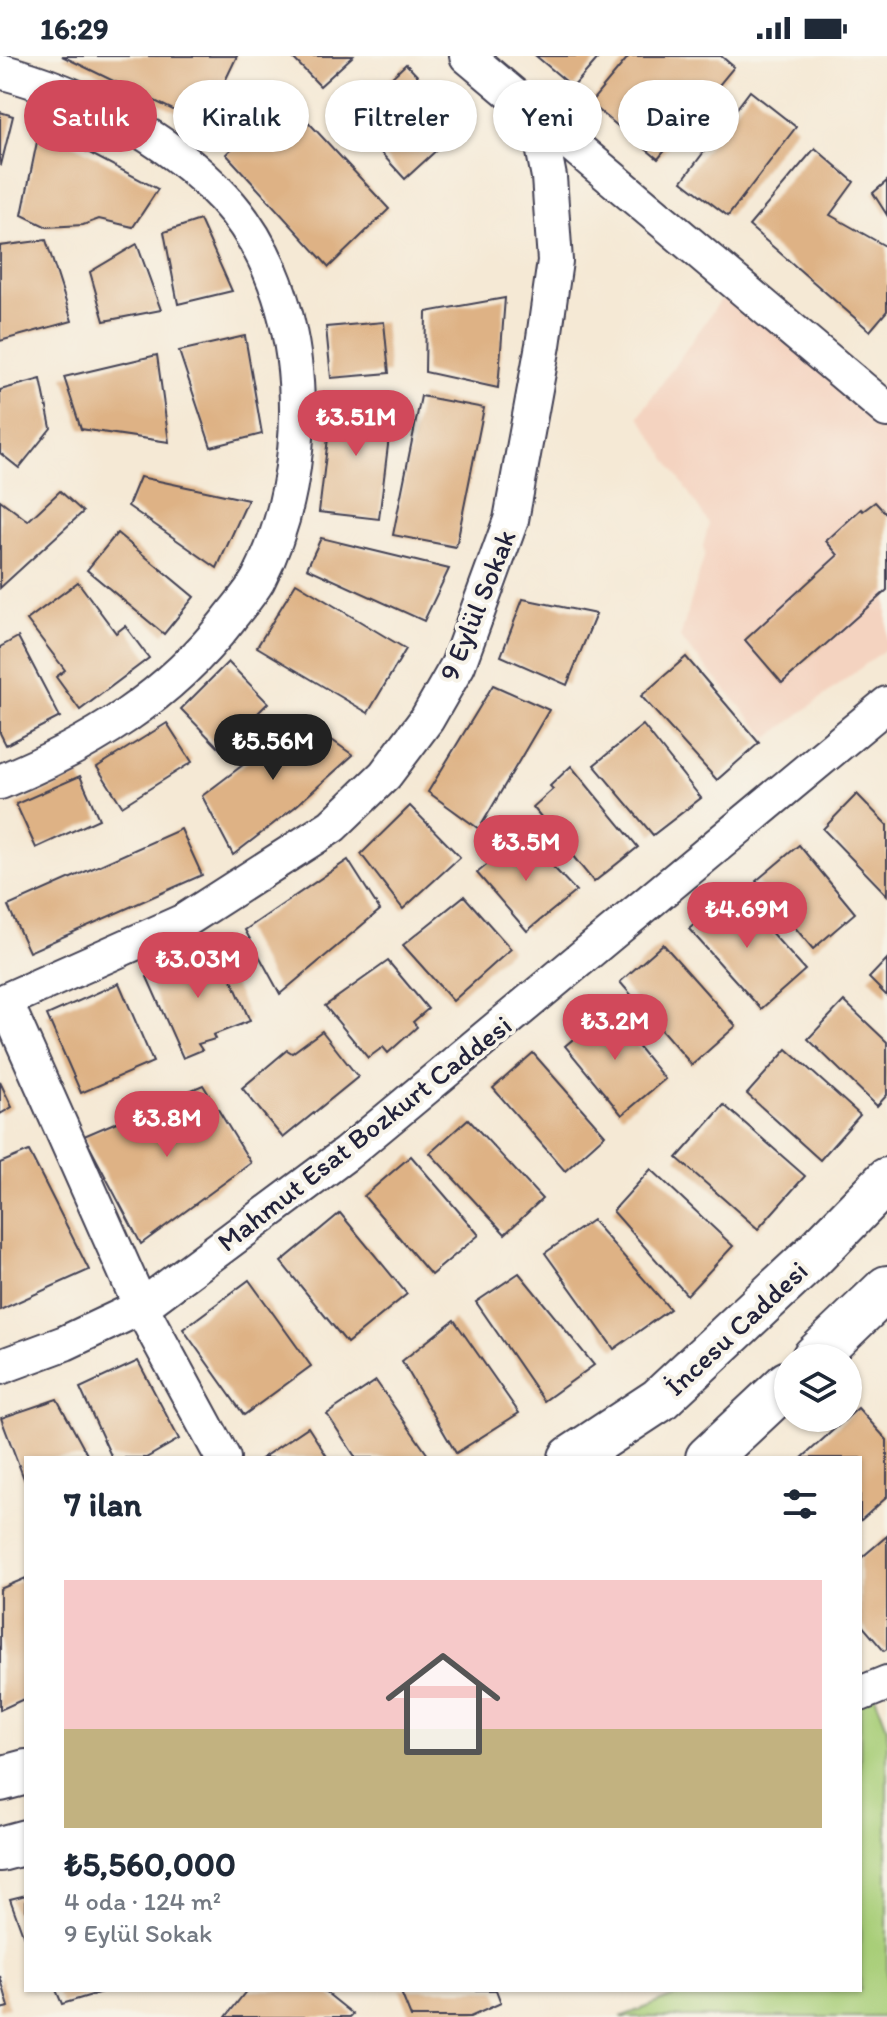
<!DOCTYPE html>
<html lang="tr">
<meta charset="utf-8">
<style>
body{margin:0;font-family:Itim,sans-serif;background:#f2f2f3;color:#1f2937;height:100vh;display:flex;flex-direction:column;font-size:30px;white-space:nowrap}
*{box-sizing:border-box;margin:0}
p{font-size:26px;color:#747a83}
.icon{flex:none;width:44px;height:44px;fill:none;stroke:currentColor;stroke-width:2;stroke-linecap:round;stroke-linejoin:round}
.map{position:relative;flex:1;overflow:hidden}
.drawer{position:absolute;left:24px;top:1400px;width:838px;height:536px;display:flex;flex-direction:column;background:#fff;border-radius:0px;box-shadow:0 2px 6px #0004}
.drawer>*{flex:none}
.guide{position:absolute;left:24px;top:24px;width:840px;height:72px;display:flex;gap:16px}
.buttons{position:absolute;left:774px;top:1288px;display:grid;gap:16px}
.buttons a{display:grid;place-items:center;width:88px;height:88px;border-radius:50%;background:#fff;box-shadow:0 2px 6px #0004;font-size:40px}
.price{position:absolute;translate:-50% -68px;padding:0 18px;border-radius:28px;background:#d1495b;color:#fff;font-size:26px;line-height:52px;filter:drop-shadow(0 2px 4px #0008)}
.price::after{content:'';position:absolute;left:50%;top:48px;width:24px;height:18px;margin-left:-12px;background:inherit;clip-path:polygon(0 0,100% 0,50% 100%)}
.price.selected{background:#222;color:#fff}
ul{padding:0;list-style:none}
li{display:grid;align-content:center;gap:16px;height:424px;padding:0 40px}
li span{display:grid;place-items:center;height:248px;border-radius:0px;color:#555}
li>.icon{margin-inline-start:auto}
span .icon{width:144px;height:144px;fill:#fffc;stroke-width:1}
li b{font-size:34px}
h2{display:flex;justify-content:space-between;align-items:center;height:96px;padding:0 40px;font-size:34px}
.tag{padding:0 28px;border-radius:36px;background:#fff;box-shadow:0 2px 6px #0004;font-size:28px;line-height:72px}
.tag.selected{background:#d1495b;color:#fff}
.status{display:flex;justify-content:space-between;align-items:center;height:56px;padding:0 40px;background:#fff;direction:ltr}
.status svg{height:22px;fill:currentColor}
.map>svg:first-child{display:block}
.built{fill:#f4d3c0}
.green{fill:#a8ce78;stroke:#65785a;stroke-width:2}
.building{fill:#deb285}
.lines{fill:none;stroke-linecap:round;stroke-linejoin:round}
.minor-casing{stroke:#424052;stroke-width:38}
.major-casing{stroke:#424052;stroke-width:48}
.minor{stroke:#fff;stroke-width:34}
.major{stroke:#fff;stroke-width:44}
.labels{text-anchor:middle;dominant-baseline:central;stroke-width:8;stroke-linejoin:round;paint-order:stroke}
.street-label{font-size:28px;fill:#22223b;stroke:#f7f3e8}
</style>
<div class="status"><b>16:29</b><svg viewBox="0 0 49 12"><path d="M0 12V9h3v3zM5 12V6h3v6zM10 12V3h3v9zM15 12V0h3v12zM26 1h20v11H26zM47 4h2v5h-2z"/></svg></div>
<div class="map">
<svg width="887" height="1961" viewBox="0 0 887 1961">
<rect width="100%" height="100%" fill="#f7f3e8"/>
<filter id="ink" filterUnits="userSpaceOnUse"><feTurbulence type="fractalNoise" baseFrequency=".0125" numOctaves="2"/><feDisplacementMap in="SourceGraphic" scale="16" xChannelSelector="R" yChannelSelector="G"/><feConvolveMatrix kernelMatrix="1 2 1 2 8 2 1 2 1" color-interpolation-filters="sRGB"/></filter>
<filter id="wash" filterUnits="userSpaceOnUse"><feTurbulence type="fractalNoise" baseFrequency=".006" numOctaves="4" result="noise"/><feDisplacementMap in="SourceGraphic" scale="32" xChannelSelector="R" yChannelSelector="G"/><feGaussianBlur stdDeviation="1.8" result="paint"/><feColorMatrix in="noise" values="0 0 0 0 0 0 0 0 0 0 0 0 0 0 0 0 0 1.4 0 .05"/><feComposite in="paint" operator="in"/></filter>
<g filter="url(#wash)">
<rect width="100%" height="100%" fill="#f5e9d5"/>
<polygon class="built" points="727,235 887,372 887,592 768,682 680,582 705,498 703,490 709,468 639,360"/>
<polygon class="green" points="872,1632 887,1671 887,1961 621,1961 689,1934 860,1934 860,1641"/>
<g id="blocks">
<g class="building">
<polygon points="62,0 237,0 204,69"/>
<polygon points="291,0 353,0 320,30"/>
<polygon points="536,0 600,0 573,31"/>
<polygon points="629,0 721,0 734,11 658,103 590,47"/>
<polygon points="406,8 464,69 405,123 349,62"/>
<polygon points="750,35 796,71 728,160 682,125"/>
<polygon points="286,42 389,153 329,211 226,98"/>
<polygon points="0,56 13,60 1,109 0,108"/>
<polygon points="40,71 158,133 133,171 99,163 83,169 47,171 22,159"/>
<polygon points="815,92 854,126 830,159 887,191 887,255 870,275 749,170"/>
<polygon points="887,125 887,159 873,137"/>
<polygon points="200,164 232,235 178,248 164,176"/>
<polygon points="46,184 72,265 0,285 0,190"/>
<polygon points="137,188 161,254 104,265 90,216"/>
<polygon points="505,242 498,332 425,316 426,256"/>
<polygon points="384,266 389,317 331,322 326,271"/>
<polygon points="245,280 262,378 211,391 179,295"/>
<polygon points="157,299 169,386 81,373 64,321"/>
<polygon points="41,323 51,372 19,412 0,397 0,334"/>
<polygon points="421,340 484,352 456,491 393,479"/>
<polygon points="333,341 393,348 379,463 319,456"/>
<polygon points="140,421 248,444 217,512 128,450"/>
<polygon points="60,435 83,456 0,532 0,444 28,465"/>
<polygon points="875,446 887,459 887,534 782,627 745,584 838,499 826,485 861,453 863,455"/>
<polygon points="117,477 194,541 164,578 87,514"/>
<polygon points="321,482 449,513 424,565 307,512"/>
<polygon points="78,526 116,577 125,570 149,602 80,654 56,621 65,614 27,564"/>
<polygon points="296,527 406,593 368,657 257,591"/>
<polygon points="523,543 596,558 567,629 501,600"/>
<polygon points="18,581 60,661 6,689 0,677 0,591"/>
<polygon points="686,601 759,687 717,724 641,640"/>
<polygon points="228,606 268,647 221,694 181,653"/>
<polygon points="493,629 549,654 479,773 428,736"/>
<polygon points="298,660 353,699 295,751 233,799 202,740 252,702"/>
<polygon points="167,667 192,706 122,750 97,711"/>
<polygon points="643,669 701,742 653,779 594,709"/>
<polygon points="571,710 638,791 594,826 533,751 553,733 550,730"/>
<polygon points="80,720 99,763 36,792 16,748"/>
<polygon points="857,738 887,769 887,839 823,773"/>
<polygon points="410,750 460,801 403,853 361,798"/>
<polygon points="181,773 202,819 29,896 8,850"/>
<polygon points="523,779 576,835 527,875 477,817"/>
<polygon points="799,789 855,857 813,893 756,825"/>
<polygon points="348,804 380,854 280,938 245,874"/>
<polygon points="733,834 805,914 761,953 689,873"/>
<polygon points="464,840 511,893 453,945 403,889"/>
<polygon points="663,888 736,970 692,1009 620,926"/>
<polygon points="217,890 250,965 213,979 215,983 198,988 202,994 183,1002 147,921"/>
<polygon points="887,903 887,940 869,922"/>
<polygon points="388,905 428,953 413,966 417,971 388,997 383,991 368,1002 325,950"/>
<polygon points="119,927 153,1006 81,1037 47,959"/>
<polygon points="844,945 887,986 887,1039 877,1050 808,983"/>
<polygon points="608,954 665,1023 622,1059 565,990"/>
<polygon points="322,975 358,1021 283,1082 242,1032 287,994 292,997"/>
<polygon points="787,993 860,1059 820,1104 747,1038"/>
<polygon points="533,997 605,1079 565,1115 493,1032"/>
<polygon points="0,1026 12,1051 0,1058"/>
<polygon points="203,1029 251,1107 141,1188 84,1080"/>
<polygon points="724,1049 805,1120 758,1173 677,1102"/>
<polygon points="468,1063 542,1143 505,1178 430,1097"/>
<polygon points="29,1095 89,1214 0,1254 0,1107"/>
<polygon points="411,1100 479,1179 431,1219 364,1140"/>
<polygon points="651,1113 733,1190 687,1239 613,1155"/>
<polygon points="340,1157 407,1238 347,1287 281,1206"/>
<polygon points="592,1164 670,1253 614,1293 545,1197"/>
<polygon points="519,1217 594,1309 544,1345 476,1246"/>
<polygon points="249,1224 311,1310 244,1359 183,1273"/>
<polygon points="454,1264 519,1357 456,1397 402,1305"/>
<polygon points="138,1305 179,1383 146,1402 112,1402 80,1332"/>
<polygon points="376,1325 430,1402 356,1402 327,1358"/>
<polygon points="57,1343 89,1402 26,1402 26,1428 1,1362"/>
<polygon points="858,1352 887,1384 887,1441 860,1465 860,1402 802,1402"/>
<polygon points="308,1371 328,1402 262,1402"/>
<polygon points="887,1480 887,1593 884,1595 860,1567 860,1503"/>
<polygon points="26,1522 26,1642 0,1654 0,1533"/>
<polygon points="26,1839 26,1887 10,1843"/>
<polygon points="0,1920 9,1951 0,1953"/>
<polygon points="56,1934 105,1934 105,1935 62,1948"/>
<polygon points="247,1934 323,1934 353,1958 350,1961 226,1961"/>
<polygon points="400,1934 496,1934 501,1947 470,1961 411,1961"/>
</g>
</g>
</g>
<g filter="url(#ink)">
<use href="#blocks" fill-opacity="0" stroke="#424052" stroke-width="2"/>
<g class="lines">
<defs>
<g id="minor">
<polyline points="467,0 887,354"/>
<path d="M0,15C82,37 165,79 224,142C313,238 316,413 258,524C250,538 238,551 229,563C169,641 90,689 0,726"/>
<polyline points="5,945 141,1251 223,1402"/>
<polyline points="0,947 184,865 332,770 385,719 427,663 458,609 511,464 543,289 555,205 549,121 537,60"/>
<polyline points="0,1311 65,1287 141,1251 346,1098 887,648"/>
<polyline points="860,1638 887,1627"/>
</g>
<g id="major">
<polyline points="814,1302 887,1232"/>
<polyline points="571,1402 659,1344 812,1201 887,1124"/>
<polyline points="708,1402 788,1327"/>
<polyline points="0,1723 26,1716"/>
<polyline points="0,1793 26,1786"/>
</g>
</defs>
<use href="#minor" class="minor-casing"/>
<use href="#major" class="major-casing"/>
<use href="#minor" class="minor"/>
<use href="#major" class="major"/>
</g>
</g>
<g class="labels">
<g class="street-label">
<text transform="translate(477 549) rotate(-68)">9 Eylül Sokak</text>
<text transform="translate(364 1077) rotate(-38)">Mahmut Esat Bozkurt Caddesi</text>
<text transform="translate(736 1272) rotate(-43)">İncesu Caddesi</text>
</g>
</g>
</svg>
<div class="buttons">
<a><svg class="icon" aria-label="layers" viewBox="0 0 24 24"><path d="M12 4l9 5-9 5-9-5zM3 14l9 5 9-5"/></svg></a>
</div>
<b class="price" style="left:356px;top:402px">₺3.51M</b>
<b class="price selected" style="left:273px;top:726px">₺5.56M</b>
<b class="price" style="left:526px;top:827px">₺3.5M</b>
<b class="price" style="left:747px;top:894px">₺4.69M</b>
<b class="price" style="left:198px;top:944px">₺3.03M</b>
<b class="price" style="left:615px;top:1006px">₺3.2M</b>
<b class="price" style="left:167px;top:1103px">₺3.8M</b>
<div class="guide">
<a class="tag selected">Satılık</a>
<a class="tag">Kiralık</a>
<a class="tag">Filtreler</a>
<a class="tag">Yeni</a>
<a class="tag">Daire</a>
</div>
<section class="drawer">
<h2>7 ilan<svg class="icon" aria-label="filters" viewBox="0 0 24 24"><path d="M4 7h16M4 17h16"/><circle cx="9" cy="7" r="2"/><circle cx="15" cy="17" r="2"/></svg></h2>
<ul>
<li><span style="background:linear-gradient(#f6c9c9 60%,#c2b280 0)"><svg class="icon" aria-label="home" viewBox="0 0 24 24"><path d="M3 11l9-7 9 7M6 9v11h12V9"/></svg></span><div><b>₺5,560,000</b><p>4 oda · 124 m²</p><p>9 Eylül Sokak</p></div></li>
</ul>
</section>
</div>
